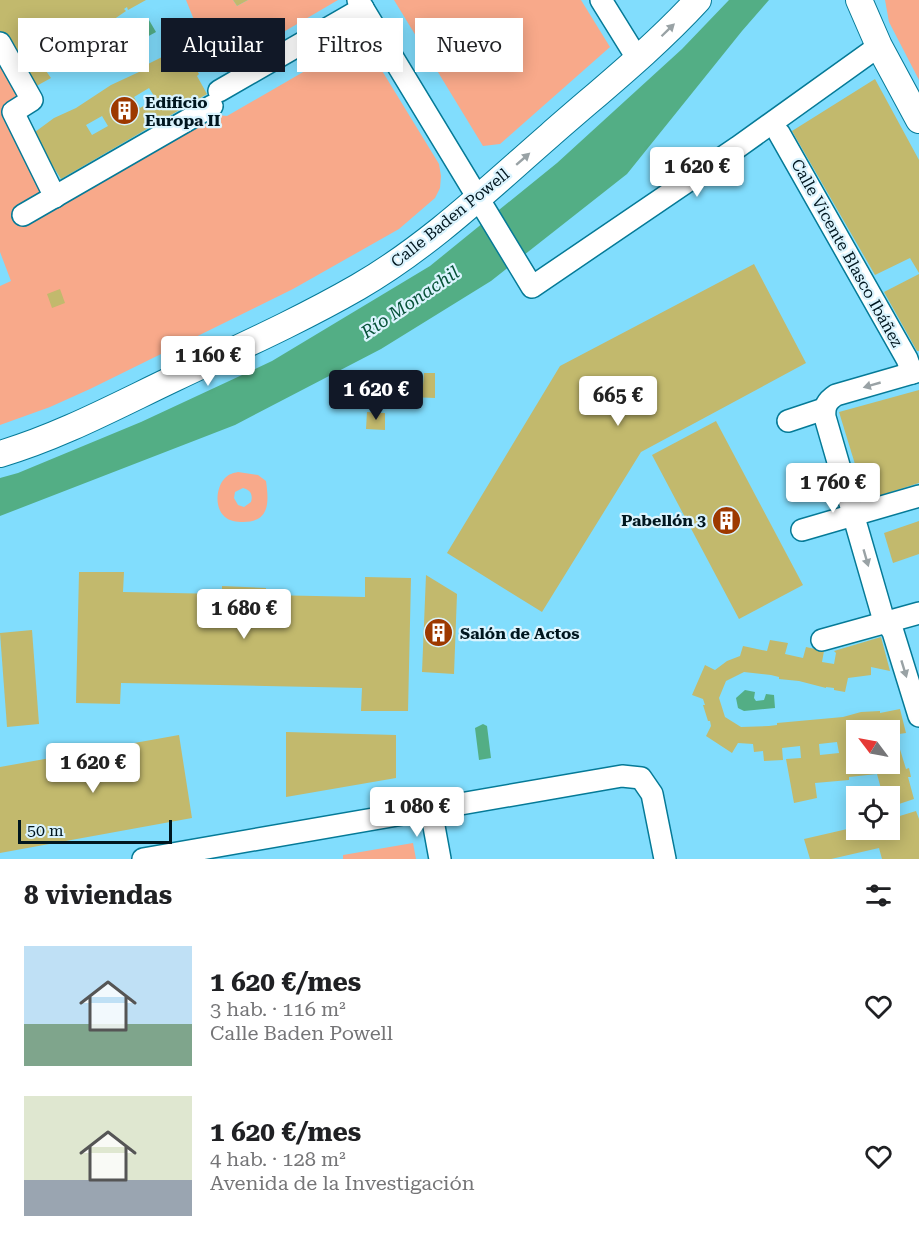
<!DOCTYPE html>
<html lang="es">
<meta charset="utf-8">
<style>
body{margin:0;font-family:"Roboto Serif",serif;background:#f6f6f6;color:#202124;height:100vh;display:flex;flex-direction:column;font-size:22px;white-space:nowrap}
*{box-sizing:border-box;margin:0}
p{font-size:20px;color:#757577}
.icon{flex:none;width:33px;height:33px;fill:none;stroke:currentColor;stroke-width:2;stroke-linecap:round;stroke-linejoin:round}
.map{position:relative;height:859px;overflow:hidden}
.side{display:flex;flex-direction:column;background:#fff;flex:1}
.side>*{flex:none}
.guide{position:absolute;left:18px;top:18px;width:600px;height:54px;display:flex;gap:12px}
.needle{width:39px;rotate:302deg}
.controls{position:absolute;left:846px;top:720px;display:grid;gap:12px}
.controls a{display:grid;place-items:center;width:54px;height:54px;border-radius:0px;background:#fff;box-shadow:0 3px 15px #0003;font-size:30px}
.scale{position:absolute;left:18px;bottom:15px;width:154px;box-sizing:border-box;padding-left:6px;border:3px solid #00161f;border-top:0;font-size:16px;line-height:21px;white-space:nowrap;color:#00161f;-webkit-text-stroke:4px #dbf4fe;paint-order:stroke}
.price{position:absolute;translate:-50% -51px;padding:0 14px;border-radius:6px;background:#fff;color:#222;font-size:20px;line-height:39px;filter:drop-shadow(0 2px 3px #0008)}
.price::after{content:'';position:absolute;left:50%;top:36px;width:18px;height:14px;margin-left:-9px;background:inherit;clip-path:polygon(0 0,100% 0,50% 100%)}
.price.selected{background:#111827;color:#fff}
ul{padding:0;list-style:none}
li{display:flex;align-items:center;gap:18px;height:150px;padding:0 24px}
li span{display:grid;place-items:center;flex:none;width:168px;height:120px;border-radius:0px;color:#555}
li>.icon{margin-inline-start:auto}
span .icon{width:72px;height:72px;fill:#fffc;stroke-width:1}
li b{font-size:26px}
h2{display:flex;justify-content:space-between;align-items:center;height:72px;padding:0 24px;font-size:26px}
.pill{padding:0 21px;border-radius:0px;background:#fff;box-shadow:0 3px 15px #0003;font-size:21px;line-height:54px}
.pill.selected{background:#111827;color:#fff}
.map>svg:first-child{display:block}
.green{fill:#f8a98a;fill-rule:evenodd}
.water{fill:#53ae85}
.building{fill:#c2b96d;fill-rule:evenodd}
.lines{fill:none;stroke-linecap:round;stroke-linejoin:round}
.minor-casing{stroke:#057a97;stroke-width:24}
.major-casing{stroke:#057a97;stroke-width:28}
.minor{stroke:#fff;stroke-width:21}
.major{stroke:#fff;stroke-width:26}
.oneway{fill:#99a2a5}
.labels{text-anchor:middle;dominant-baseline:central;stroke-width:4.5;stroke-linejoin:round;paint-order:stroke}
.poi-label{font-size:16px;font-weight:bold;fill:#00161f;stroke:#dbf4fe;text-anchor:start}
.street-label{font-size:16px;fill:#00161f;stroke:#dbf4fe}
.water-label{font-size:18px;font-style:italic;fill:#075238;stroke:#dbf4fe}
</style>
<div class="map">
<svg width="919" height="859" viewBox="0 0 919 859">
<rect width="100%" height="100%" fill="#81ddfd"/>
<g class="green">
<polygon points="186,0 233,0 237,6 248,0 338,0 215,72"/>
<polygon points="394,0 581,0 610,47 500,144 483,146"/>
<polygon points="885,0 919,0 919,80 889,22"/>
<polygon points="362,38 439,164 441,176 440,188 435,198 399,229 293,289 90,389 50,407 0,425 0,286 11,281 0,252 0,54 24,97 5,111 52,202 212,111 218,115 227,116"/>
<path d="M238,472L258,475L266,481C269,502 270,522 243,522C237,522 229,521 225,517C214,508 216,487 225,478C229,474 233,473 238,472ZM243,488C251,490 253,495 251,502L244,507L238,505L234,498L235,492Z"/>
<polygon points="413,843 416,859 343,859 343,855"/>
</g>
<g class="water">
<polygon points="729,0 769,0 742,31 627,174 491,281 381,349 235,425 0,516 0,478 18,473 141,422 272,361 430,266 557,163 682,49"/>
<polygon points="149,20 156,32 107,59 101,47"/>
<polygon points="745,690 755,692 754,698 756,701 764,700 766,694 774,695 775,708 744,711 738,708 736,698"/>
<polygon points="483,724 487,726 491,758 479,760 475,728"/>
</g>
<g class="building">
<polygon points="0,0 146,0 128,10 127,7 124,9 126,11 110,22 98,26 97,24 95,25 96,27 77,38 76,35 70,43 52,53 58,64 46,71 51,78 31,89 0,32"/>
<polygon points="233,0 248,0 237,6"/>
<path d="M180,48L190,63L192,62L199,74L197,76L207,94L61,179L42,149L44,148L35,132L54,118L76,108L111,85L139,72L148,64ZM149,88L156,99L140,108L134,97ZM102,116L108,126L92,135L86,125Z"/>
<polygon points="875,79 919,160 919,273 910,258 875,275 792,131"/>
<polygon points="754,264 806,363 641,452 542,612 447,553 560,366"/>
<polygon points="919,274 919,351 917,351 884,292"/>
<polygon points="60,289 65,303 52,308 47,294"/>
<polygon points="424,373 435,373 435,398 411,397 411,384 423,385"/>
<polygon points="919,390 919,483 866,500 839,412"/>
<polygon points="367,412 385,413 385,430 366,429"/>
<polygon points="716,421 803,585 739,619 652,455"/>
<polygon points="919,521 919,554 893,563 884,533"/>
<polygon points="79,572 124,572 123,592 222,594 222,586 266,588 266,595 365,597 365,577 411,578 408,711 361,711 362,688 121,683 120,704 76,703"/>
<polygon points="426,575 457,594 454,674 422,672"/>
<polygon points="32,630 39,724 7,727 0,633"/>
<path d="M881,637L890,671L871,667V675L848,678L845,692L834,690V688L826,687V688L799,681L779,679V677L771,675L744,672L726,681L719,698L725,717L741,727L769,726L777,725V723L843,717L861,712L880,711V713L900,709L906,733L892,735L893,747L899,746L906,769L909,768L911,777H908L914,799L890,807V796H883L877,774L849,777V780L815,783L817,798L794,803L786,759L801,758L800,746L782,748L783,760L764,761L763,751L754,752L753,744L738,743L732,753L706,736L711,726L710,721H708L703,705H705L703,699L692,695L705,665L715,670L727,661L740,656L743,646L767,651L770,640L788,643L785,654L803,658L806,647L824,651L822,662L834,664L836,653L834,651ZM856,730H890V764H856ZM837,742L839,753L820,755L819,744Z"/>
<polygon points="286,732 396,735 396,778 286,797"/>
<polygon points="179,735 192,818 0,853 0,767"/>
<polygon points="916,811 919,819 919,859 882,859 879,848 831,859 810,859 804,839 856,827 856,830 890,830 890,819"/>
</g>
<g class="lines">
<defs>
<g id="minor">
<polyline points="358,0 532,287 738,147 879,46"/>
<polyline points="601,0 637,58"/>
<polyline points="0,43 32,100 13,112 55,197"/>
<polyline points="219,91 363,8"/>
<polyline points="779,133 907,359 912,373"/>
<polyline points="23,215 212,106"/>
<path d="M919,371L836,395C827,401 824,406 825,417L882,614L893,632L919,716"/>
<polyline points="788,421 824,409"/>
<polyline points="802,530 919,496"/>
<polyline points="822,640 919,613"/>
<polyline points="431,810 440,859"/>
<polyline points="143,859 622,776 641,778 652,794 665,859"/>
</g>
<g id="major">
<polyline points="859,0 879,46 919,120"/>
<path d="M0,454C61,436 118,405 175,378C236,349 299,321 358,287C429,246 489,188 550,135C600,91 653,49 698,0"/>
</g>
</defs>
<use href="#minor" class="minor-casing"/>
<use href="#major" class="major-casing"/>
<use href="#minor" class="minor"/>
<use href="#major" class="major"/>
</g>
<defs><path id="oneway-solid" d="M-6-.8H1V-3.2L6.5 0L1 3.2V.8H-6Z" transform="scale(1.5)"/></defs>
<g class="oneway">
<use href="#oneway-solid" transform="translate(668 30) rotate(-44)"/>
<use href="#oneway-solid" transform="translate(523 159) rotate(-41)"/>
<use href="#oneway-solid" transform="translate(872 385) rotate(164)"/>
<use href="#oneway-solid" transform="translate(866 558) rotate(74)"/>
<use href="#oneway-solid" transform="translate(904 669) rotate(73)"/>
</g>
<defs>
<symbol id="building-disc" viewBox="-11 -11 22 22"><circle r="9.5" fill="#9d3900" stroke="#dbf4fe"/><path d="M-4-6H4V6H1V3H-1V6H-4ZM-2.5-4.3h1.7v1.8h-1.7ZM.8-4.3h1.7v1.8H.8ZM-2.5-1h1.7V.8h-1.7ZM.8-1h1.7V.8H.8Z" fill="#fff"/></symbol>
</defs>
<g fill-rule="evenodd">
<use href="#building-disc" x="108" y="94" width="33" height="33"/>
<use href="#building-disc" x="710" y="504" width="33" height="33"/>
<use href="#building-disc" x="422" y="616" width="33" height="33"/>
</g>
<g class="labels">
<g class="poi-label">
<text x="145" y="102">Edificio<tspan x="145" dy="18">Europa II</tspan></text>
<text x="706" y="520" text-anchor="end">Pabellón 3</text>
<text x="460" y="633">Salón de Actos</text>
</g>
<g class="street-label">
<text transform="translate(450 218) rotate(-39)">Calle Baden Powell</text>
<text transform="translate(847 253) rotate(61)">Calle Vicente Blasco Ibáñez</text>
</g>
<g class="water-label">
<text transform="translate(410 302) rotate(-34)">Río Monachil</text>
</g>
</g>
</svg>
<div class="controls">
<a><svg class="needle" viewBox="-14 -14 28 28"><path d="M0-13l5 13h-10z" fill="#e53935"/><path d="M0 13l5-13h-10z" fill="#757577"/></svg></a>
<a><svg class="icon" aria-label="locate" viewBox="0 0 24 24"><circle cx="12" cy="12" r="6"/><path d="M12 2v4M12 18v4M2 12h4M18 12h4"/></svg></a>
</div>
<div class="scale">50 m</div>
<b class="price" style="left:697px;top:198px">1 620 €</b>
<b class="price" style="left:208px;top:387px">1 160 €</b>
<b class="price selected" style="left:376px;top:421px">1 620 €</b>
<b class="price" style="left:618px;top:427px">665 €</b>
<b class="price" style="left:833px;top:514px">1 760 €</b>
<b class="price" style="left:244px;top:640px">1 680 €</b>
<b class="price" style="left:93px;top:794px">1 620 €</b>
<b class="price" style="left:417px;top:838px">1 080 €</b>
<div class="guide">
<a class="pill">Comprar</a>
<a class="pill selected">Alquilar</a>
<a class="pill">Filtros</a>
<a class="pill">Nuevo</a>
</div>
</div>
<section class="side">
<h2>8 viviendas<svg class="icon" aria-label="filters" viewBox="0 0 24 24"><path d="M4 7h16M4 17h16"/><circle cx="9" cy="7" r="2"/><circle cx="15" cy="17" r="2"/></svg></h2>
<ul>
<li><span style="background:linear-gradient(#bfe0f5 65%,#7fa58c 0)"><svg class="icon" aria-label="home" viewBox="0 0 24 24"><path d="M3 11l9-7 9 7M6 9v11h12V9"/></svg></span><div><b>1 620 €/mes</b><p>3 hab. · 116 m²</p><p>Calle Baden Powell</p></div><svg class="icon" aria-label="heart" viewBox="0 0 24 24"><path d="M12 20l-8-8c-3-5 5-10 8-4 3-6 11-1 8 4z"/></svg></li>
<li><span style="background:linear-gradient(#dfe7d0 70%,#9aa5b1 0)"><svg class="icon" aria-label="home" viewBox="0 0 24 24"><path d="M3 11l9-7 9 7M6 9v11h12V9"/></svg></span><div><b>1 620 €/mes</b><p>4 hab. · 128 m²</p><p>Avenida de la Investigación</p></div><svg class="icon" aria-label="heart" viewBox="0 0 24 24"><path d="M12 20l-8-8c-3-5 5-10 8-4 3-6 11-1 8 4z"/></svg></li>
</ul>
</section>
